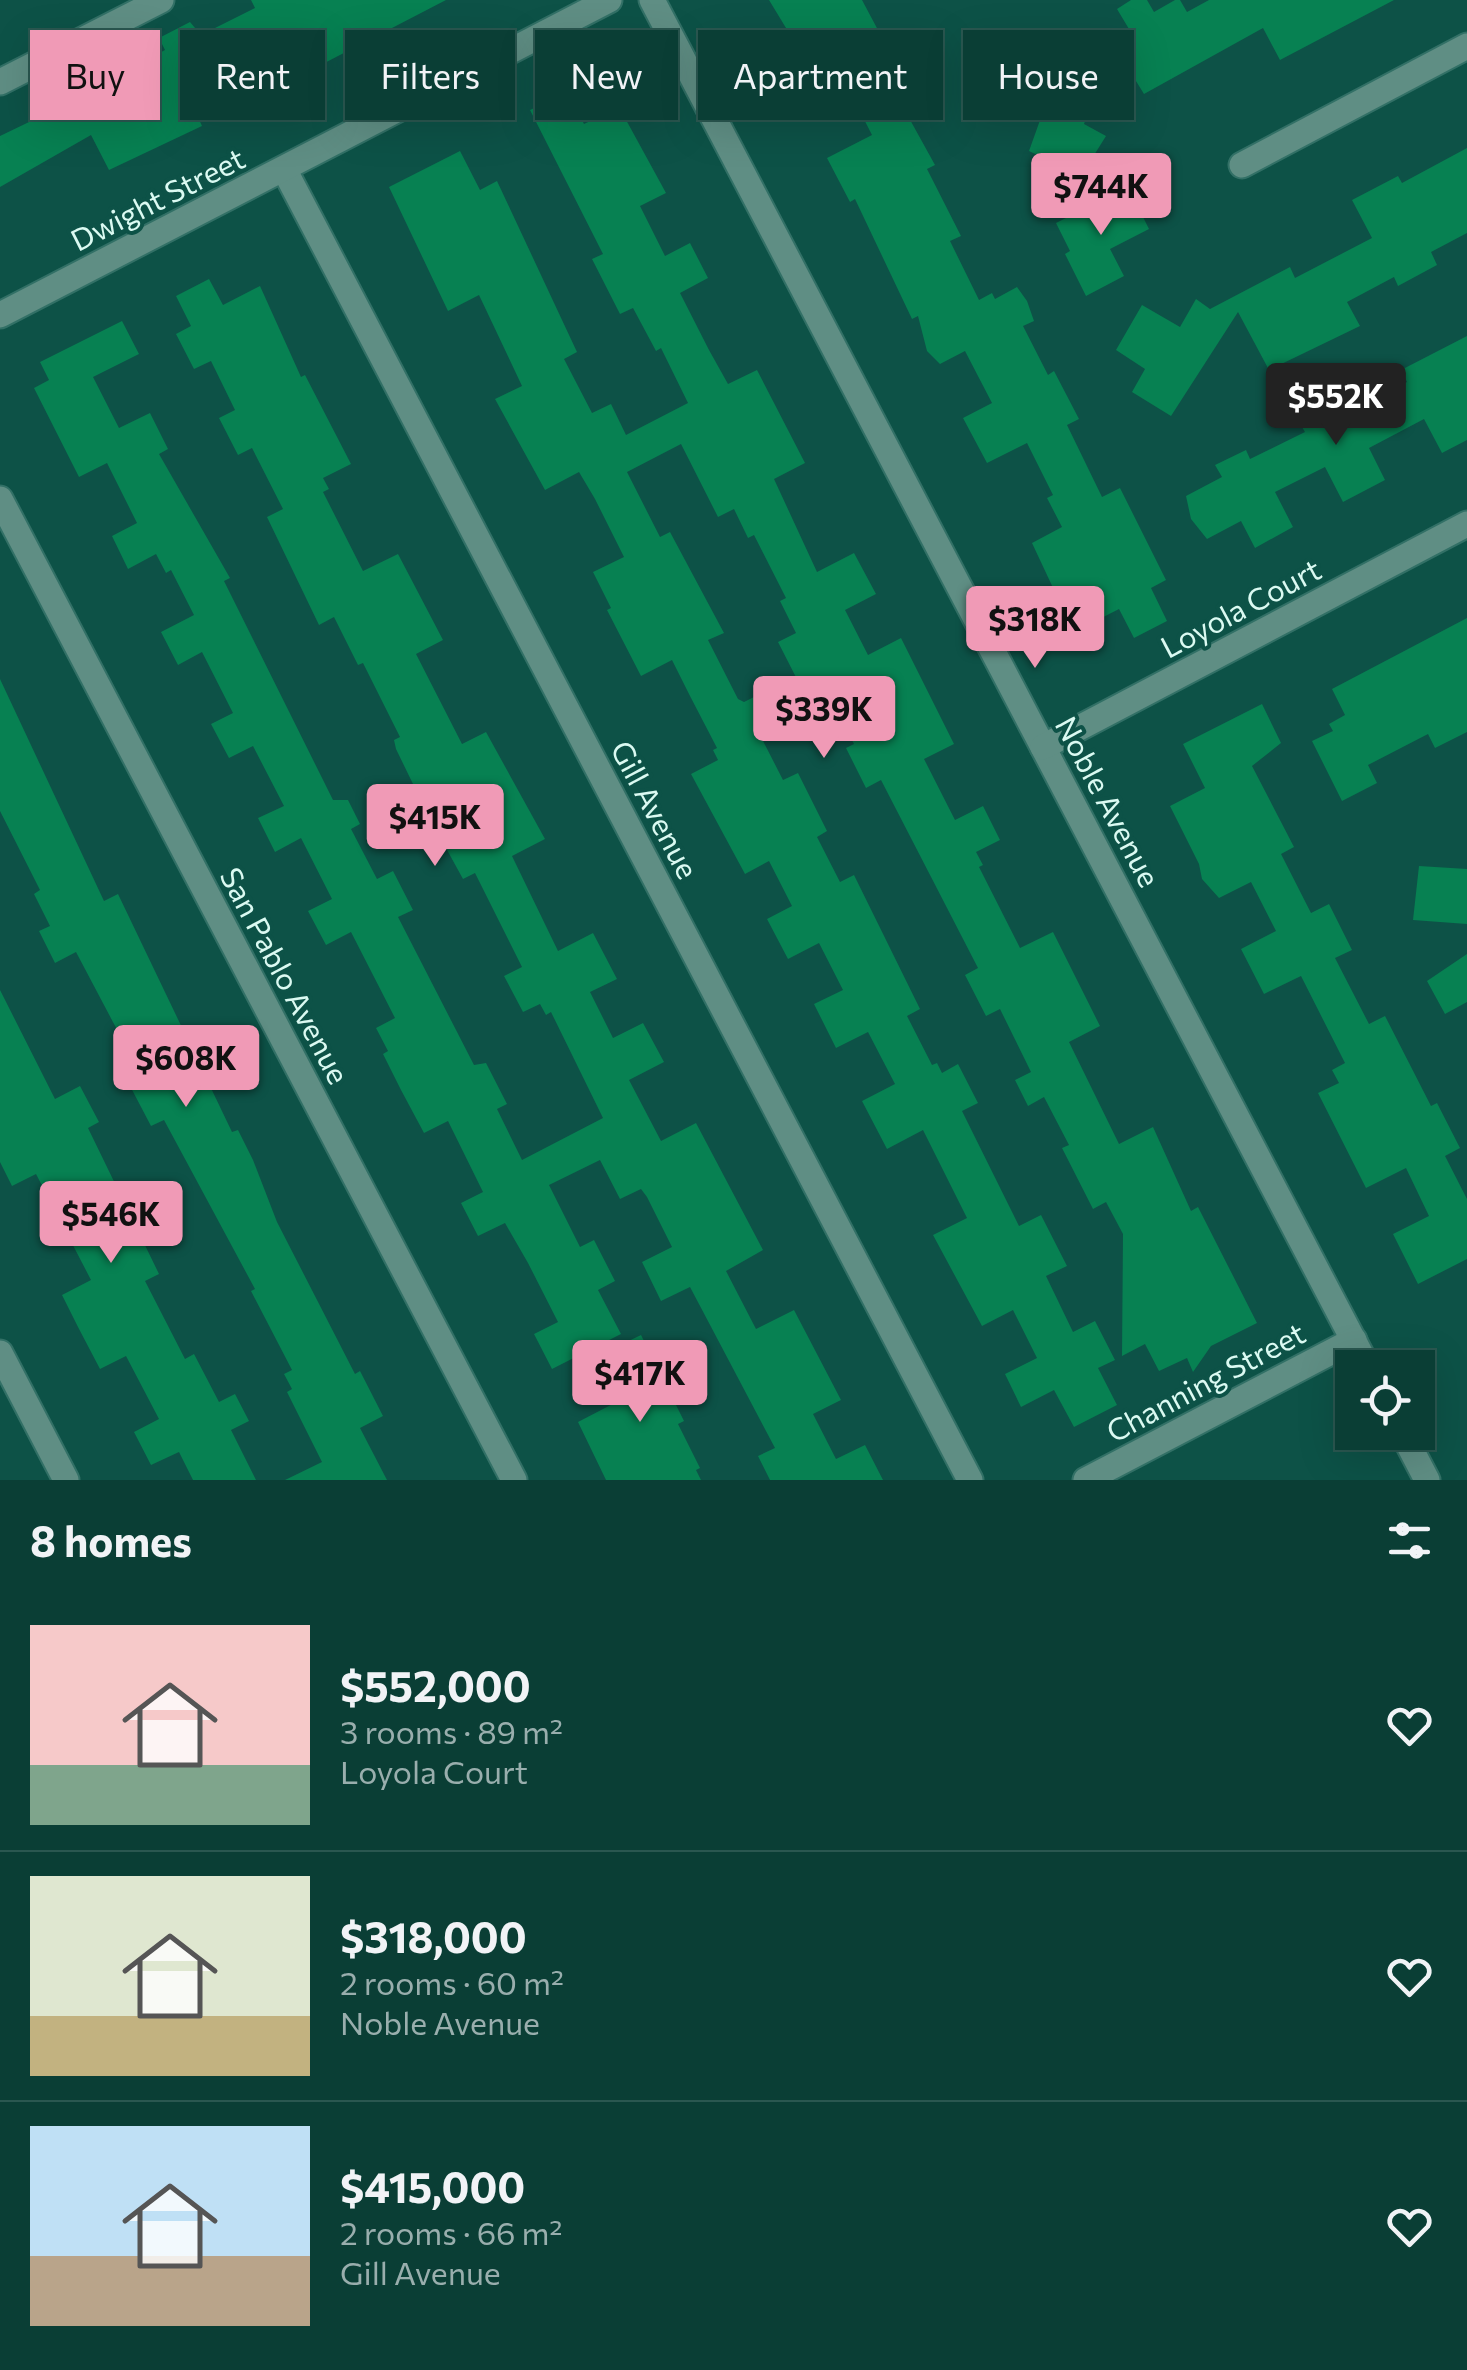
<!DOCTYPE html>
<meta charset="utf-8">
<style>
body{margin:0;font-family:Commissioner,sans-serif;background:#184941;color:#f1f3f6;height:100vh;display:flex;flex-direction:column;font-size:38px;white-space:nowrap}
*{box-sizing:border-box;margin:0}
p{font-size:32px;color:#99aead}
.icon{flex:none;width:55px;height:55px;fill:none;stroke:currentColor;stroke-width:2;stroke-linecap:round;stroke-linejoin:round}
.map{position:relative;height:1480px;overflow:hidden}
.drawer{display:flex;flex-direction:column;background:#0a3e35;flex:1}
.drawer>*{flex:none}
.top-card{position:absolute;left:30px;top:30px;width:1408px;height:90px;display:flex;gap:20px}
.buttons{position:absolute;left:1335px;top:1350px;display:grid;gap:20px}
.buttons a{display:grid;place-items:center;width:100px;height:100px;border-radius:0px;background:#0a3e35;box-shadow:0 10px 40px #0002,0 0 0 2px #2a5750;font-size:50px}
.price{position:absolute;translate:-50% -85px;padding:0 22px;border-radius:10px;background:#f09ab6;color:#111;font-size:32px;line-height:65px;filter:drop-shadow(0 2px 5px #0008)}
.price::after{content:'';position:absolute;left:50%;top:60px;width:30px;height:22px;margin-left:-15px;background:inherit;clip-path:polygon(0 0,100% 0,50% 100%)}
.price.on{background:#222;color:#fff}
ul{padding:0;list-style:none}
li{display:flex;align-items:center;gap:30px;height:250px;padding:0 30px}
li+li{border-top:2px solid #2a5750}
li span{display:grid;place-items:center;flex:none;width:280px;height:200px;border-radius:0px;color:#555}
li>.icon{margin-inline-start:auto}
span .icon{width:120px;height:120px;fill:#fffc;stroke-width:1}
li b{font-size:42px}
h2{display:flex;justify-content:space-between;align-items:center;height:120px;padding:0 30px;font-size:42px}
.chip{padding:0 35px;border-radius:0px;background:#0a3e35;box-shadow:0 10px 40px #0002,0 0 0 2px #2a5750;font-size:35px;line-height:90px}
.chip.on{background:#f09ab6;color:#111}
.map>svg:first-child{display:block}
.building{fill:#078152}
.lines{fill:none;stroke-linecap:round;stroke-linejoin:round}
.minor-casing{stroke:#327066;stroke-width:29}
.minor{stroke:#5f8e84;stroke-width:25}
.labels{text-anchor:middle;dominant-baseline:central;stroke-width:8;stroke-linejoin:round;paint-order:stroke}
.street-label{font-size:30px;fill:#dbfaf2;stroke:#0d5247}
</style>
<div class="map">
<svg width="1467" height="1480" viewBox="0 0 1467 1480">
<rect width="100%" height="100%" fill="#0d5247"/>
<g class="building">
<polygon points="251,0 446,0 286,83 268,48 220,72 221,76 200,87 203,92 190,99 202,126 109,170 91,135 0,187 0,136 137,70 135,66 165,50 159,38 190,22 201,35 255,8"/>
<polygon points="769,0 862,0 895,62 882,69 935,165 927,169 961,236 950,241 979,300 992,293 995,299 1017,287 1027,301 1034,321 1023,326 1048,375 1054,371 1079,419 1067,425 1102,497 1120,488 1166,580 1151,588 1167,621 1134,638 1119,609 1078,630 1062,607 1032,543 1062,527 1047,498 1053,495 1027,443 987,463 963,418 992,403 965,351 940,364 927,351 918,316 912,319 855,199 850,202 827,158 872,135 846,84 813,100 790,56 800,51"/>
<polygon points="1131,0 1147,0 1154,12 1175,0 1180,0 1187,12 1209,0 1394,0 1280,60 1263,28 1144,94 1110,39 1129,29 1117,9"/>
<polygon points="1059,67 1098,84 1084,124 1106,136 1081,176 1029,151"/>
<polygon points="568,92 584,124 619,107 666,193 640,206 665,256 690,243 708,278 680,293 709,350 728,384 757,370 805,463 774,479 817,572 854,553 876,594 845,610 868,655 901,638 954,744 924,759 955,820 983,806 1000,840 976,852 983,865 979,867 1020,948 1053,932 1100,1026 1069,1042 1119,1144 1153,1127 1191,1211 1198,1207 1257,1323 1211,1346 1193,1372 1187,1358 1159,1371 1145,1344 1122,1356 1123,1234 1106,1202 1093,1209 1062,1148 1069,1145 1044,1097 1028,1106 1015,1080 1031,1072 1000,1009 986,1016 965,975 978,968 881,780 866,788 846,748 854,744 822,682 803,691 778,642 796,633 780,601 786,598 754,535 748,538 734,509 718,517 681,444 627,472 660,537 670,532 724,633 708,640 738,699 744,702 766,691 782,724 760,735 783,780 798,773 827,831 817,837 840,882 854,875 920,1009 907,1016 932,1065 937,1063 942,1073 958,1064 978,1103 962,1111 1019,1226 1041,1215 1067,1266 1046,1276 1073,1332 1095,1321 1115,1360 1098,1368 1117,1405 1074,1427 1054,1390 1021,1407 1005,1374 1037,1358 1013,1310 982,1326 933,1235 967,1218 923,1130 887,1149 862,1101 895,1084 868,1032 836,1048 814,1004 843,990 819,943 788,959 767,919 792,906 769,861 745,874 691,774 718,760 713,750 717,748 690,696 672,660 641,676 607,610 611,608 593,572 624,557 595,499 579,472 545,490 495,399 522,386 479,295 448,311 389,187 460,151 480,190 497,181 577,352 564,359 592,413 611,404 626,435 688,403 661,348 656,351 633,308 620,314 592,259 603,254 530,110"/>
<polygon points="1467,148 1467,233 1431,252 1437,265 1398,286 1394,277 1347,302 1360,326 1269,370 1238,312 1171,416 1132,392 1145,369 1116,350 1142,305 1180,327 1196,299 1210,309 1290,267 1295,278 1372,238 1352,200 1398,176 1402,183"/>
<polygon points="1128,187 1149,229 1110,249 1124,276 1086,296 1065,254 1070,251 1056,223"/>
<polygon points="209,279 223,305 260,286 301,377 305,375 351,464 323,478 329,489 323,492 363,571 398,554 443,640 416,654 462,744 486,732 545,839 512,856 558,951 593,933 617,979 590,992 613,1038 643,1023 664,1062 629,1080 661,1141 696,1123 763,1250 726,1271 756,1329 794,1310 841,1400 813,1414 836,1459 865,1445 883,1480 770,1480 758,1456 775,1448 690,1287 661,1301 642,1262 672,1247 647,1197 641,1189 620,1199 600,1160 549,1185 580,1247 594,1240 615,1281 598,1290 621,1334 552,1369 534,1334 558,1322 528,1263 505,1223 478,1236 461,1203 483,1192 448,1121 424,1133 401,1090 383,1054 388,1051 376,1028 395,1018 351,932 326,945 308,911 332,899 301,838 275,852 258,818 284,806 253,746 229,758 211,724 233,713 202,652 178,665 161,632 194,615 171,570 166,573 156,554 128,569 112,536 137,523 107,463 79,477 34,388 49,380 40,362 122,321 139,354 93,377 119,428 150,413 168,449 159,454 230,578 224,581 333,800 348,800 360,824 351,829 377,879 393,871 413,910 398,917 474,1065 486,1063 507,1104 497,1109 522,1160 603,1118 551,1012 546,1015 540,1004 523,1012 504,976 522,967 475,873 463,879 430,819 396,749 394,740 400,737 363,663 358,665 334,617 319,625 267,517 283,509 252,448 238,455 219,418 235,410 211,361 194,369 176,334 191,326 176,296"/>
<polygon points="1467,336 1467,440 1442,453 1424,419 1369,448 1385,480 1343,502 1325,467 1275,492 1293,527 1255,548 1241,521 1207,539 1191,519 1186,496 1222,477 1215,465 1246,450 1250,459 1305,432 1298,420 1344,399 1351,412 1407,382 1401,370"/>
<polygon points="1467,618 1467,732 1435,748 1428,734 1368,765 1377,783 1342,801 1312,741 1333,731 1329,724 1345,715 1332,689"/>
<polygon points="0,679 104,901 118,894 232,1132 238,1130 253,1160 277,1222 355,1374 360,1371 383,1416 360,1428 387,1480 285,1480 322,1462 287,1392 292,1389 284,1374 292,1370 251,1291 255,1289 164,1120 151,1126 129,1084 142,1077 76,952 55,963 39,931 50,926 34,894 40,890 0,811"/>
<polygon points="1262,704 1281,743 1252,766 1294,847 1281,854 1311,913 1329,904 1352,950 1335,958 1369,1024 1385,1016 1431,1106 1437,1103 1460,1148 1445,1156 1467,1199 1467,1259 1418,1284 1393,1234 1429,1216 1406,1168 1366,1188 1318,1093 1339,1083 1332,1070 1345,1063 1301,976 1264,994 1241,949 1276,931 1251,882 1219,898 1202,879 1199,864 1170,806 1205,788 1183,744"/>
<polygon points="1419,866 1467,869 1467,924 1413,920"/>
<polygon points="1467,954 1467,1002 1445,1014 1427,981"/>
<polygon points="0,990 55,1099 80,1086 99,1122 88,1128 159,1274 145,1281 185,1359 194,1354 219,1402 235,1394 249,1421 231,1430 256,1480 193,1480 179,1452 151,1465 134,1432 159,1419 126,1356 100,1369 78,1327 62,1295 91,1280 36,1174 12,1186 0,1162"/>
<polygon points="641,1335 684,1421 678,1424 700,1468 696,1470 701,1480 606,1480 578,1422 630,1395 608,1351"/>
</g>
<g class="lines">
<defs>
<g id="minor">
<polyline points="652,0 1368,1368"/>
<polyline points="0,82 161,0"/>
<polyline points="1242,165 1467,46"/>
<polyline points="284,169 970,1480"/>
<polyline points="0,315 609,0"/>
<polyline points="0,499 514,1480"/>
<polyline points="1043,747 1467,524"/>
<polyline points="0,1353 66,1480"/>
<polyline points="1402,1432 1427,1480"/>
<polyline points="1086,1480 1354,1340"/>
</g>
</defs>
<use href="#minor" class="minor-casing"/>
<use href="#minor" class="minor"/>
</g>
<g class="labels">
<g class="street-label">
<text transform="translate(157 198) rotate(-27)">Dwight Street</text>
<text transform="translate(1240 607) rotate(-28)">Loyola Court</text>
<text transform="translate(1109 801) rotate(62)">Noble Avenue</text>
<text transform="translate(656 809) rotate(62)">Gill Avenue</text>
<text transform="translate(286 975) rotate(62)">San Pablo Avenue</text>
<text transform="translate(1205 1381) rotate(-28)">Channing Street</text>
</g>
</g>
</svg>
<div class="buttons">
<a><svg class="icon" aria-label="locate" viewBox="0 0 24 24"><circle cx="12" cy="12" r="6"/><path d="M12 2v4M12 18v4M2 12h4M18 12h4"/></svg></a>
</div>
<b class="price" style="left:1101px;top:238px">$744K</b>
<b class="price on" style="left:1336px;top:448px">$552K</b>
<b class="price" style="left:1035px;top:671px">$318K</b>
<b class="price" style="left:824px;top:761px">$339K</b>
<b class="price" style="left:435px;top:869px">$415K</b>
<b class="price" style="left:186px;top:1110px">$608K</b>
<b class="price" style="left:111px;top:1266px">$546K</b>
<b class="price" style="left:640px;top:1425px">$417K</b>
<div class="top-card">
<a class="chip on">Buy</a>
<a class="chip">Rent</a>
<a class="chip">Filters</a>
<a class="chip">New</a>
<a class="chip">Apartment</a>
<a class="chip">House</a>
</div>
</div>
<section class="drawer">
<h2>8 homes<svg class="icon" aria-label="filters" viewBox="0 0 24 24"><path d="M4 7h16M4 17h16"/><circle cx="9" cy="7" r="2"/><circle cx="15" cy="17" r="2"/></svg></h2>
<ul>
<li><span style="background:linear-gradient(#f6c9c9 70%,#7fa58c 0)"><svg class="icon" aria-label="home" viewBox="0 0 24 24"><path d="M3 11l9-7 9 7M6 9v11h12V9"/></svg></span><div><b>$552,000</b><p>3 rooms · 89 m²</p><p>Loyola Court</p></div><svg class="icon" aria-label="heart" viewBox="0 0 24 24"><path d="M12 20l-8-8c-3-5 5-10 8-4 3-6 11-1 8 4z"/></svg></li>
<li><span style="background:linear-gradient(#dfe7d0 70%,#c2b280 0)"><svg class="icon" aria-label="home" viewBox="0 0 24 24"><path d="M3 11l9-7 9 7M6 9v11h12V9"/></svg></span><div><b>$318,000</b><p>2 rooms · 60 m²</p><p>Noble Avenue</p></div><svg class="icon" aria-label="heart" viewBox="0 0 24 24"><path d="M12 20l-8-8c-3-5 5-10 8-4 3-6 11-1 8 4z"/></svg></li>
<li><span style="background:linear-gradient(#bfe0f5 65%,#b9a48a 0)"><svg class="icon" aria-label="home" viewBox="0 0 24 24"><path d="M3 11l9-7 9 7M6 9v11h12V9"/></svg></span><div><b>$415,000</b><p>2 rooms · 66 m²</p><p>Gill Avenue</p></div><svg class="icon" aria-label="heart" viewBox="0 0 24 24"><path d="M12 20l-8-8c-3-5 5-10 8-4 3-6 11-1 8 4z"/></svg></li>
</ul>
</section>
